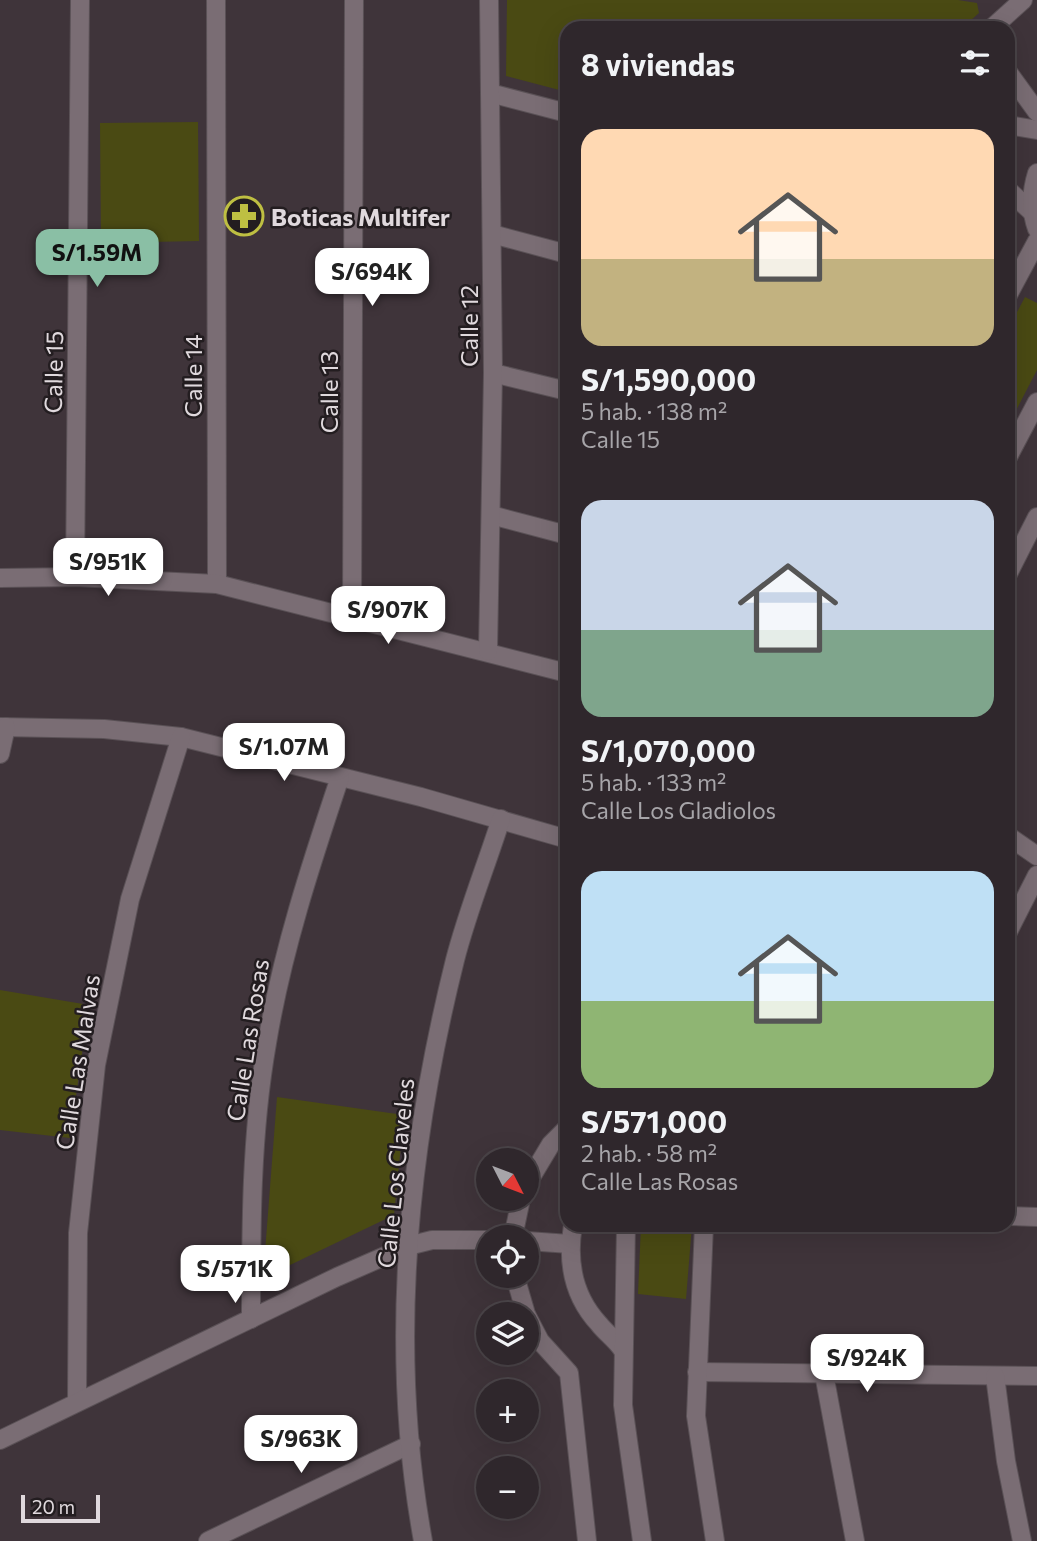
<!DOCTYPE html>
<html lang="es">
<meta charset="utf-8">
<style>
body{margin:0;font-family:Commissioner,sans-serif;background:#3b3338;color:#f1f3f6;height:100vh;display:flex;flex-direction:column;font-size:26px;white-space:nowrap}
*{box-sizing:border-box;margin:0}
p{font-size:23px;color:#a7a5a9}
.icon{flex:none;width:38px;height:38px;fill:none;stroke:currentColor;stroke-width:2;stroke-linecap:round;stroke-linejoin:round}
.map{position:relative;flex:1;overflow:hidden}
.side{position:absolute;left:560px;top:21px;width:455px;height:1211px;display:flex;flex-direction:column;background:#2f272c;border-radius:21px;box-shadow:0 7px 28px #0002,0 0 0 2px #4a4448}
.side>*{flex:none}
.needle{width:46px;rotate:132deg}
.controls{position:absolute;left:476px;top:1148px;display:grid;gap:14px}
.controls a{display:grid;place-items:center;width:63px;height:63px;border-radius:50%;background:#2f272c;box-shadow:0 7px 28px #0002,0 0 0 2px #4a4448;font-size:35px}
.scale{position:absolute;left:21px;bottom:18px;width:79px;box-sizing:border-box;padding-left:7px;border:4px solid #e0d9dd;border-top:0;font-size:19px;line-height:24px;white-space:nowrap;color:#e0d9dd;-webkit-text-stroke:5px #231d20;paint-order:stroke}
.price{position:absolute;translate:-50% -60px;padding:0 16px;border-radius:14px;background:#fff;color:#222;font-size:23px;line-height:46px;filter:drop-shadow(0 2px 4px #0008)}
.price::after{content:'';position:absolute;left:50%;top:42px;width:21px;height:16px;margin-left:-10px;background:inherit;clip-path:polygon(0 0,100% 0,50% 100%)}
.price.selected{background:#8abfa5;color:#111}
ul{padding:0;list-style:none}
li{display:grid;align-content:center;gap:14px;height:371px;padding:0 21px}
li span{display:grid;place-items:center;height:217px;border-radius:21px;color:#555}
li>.icon{margin-inline-start:auto}
span .icon{width:126px;height:126px;fill:#fffc;stroke-width:1}
li b{font-size:30px}
h2{display:flex;justify-content:space-between;align-items:center;height:84px;padding:0 21px;font-size:30px}
.map>svg:first-child{display:block}
.green{fill:#4a4a13}
.lines{fill:none;stroke-linecap:round;stroke-linejoin:round}
.minor-casing{stroke:#5a5156;stroke-width:20}
.tertiary-casing{stroke:#5a5156;stroke-width:20}
.minor{stroke:#7a6d74;stroke-width:18}
.tertiary{stroke:#7a6d74;stroke-width:18}
.labels{text-anchor:middle;dominant-baseline:central;stroke-width:5;stroke-linejoin:round;paint-order:stroke}
.poi-label{font-size:24px;font-weight:bold;fill:#e0d9dd;stroke:#231d20;text-anchor:start}
.street-label{font-size:24px;fill:#e0d9dd;stroke:#231d20}
</style>
<div class="map">
<svg width="1037" height="1541" viewBox="0 0 1037 1541">
<rect width="100%" height="100%" fill="#3f343a"/>
<g class="green">
<polygon points="507,0 958,0 977,3 979,13 962,28 567,28 567,92 506,76"/>
<polygon points="198,122 199,241 101,243 100,123"/>
<polygon points="1025,297 1037,303 1037,370 1008,426 1008,329"/>
<polygon points="0,990 89,1005 70,1138 0,1130"/>
<polygon points="277,1097 404,1115 394,1215 263,1278"/>
<polygon points="641,1225 692,1225 686,1299 638,1294"/>
</g>
<g class="lines">
<defs>
<g id="minor">
<polyline points="216,0 217,584"/>
<polyline points="992,28 1023,0"/>
<polyline points="1008,72 1037,112"/>
<polyline points="490,93 567,113"/>
<polyline points="1008,125 1037,130"/>
<polyline points="1008,190 1032,212"/>
<polyline points="492,234 567,254"/>
<polyline points="493,373 567,391"/>
<polyline points="491,515 567,535"/>
<polyline points="1008,574 1037,517"/>
<polyline points="75,577 80,0"/>
<polyline points="0,578 75,577 217,584 567,673"/>
<polyline points="352,617 354,0"/>
<polyline points="488,651 493,373 489,0"/>
<polyline points="0,727 104,729 181,737 421,797 567,839"/>
<polyline points="0,754 6,727"/>
<polyline points="1008,836 1037,856"/>
<polyline points="1008,932 1037,875"/>
<polyline points="527,1184 551,1144 567,1128"/>
<polyline points="1008,1216 1037,1217"/>
<path d="M573,1225C567,1261 573,1296 599,1324C606,1333 615,1339 622,1349"/>
<polyline points="513,1237 521,1199"/>
<polyline points="527,1241 570,1244"/>
<polyline points="515,1276 526,1314"/>
<polyline points="527,1316 540,1341 569,1373 587,1541"/>
<path d="M251,1319C251,1226 251,1134 267,1043C282,952 311,864 340,777"/>
<polyline points="697,1372 1037,1376"/>
<polyline points="824,1374 855,1541"/>
<polyline points="995,1376 1006,1461 1022,1541"/>
<polyline points="77,1402 78,1233 96,1065 130,899 181,737"/>
<polyline points="0,1440 337,1277 408,1246 432,1240 488,1240"/>
<polyline points="208,1541 411,1444"/>
<path d="M423,1541C388,1349 408,1148 455,960C467,913 486,866 501,819"/>
</g>
<g id="tertiary">
<path d="M1037,173C1031,192 1030,210 1037,229"/>
<polyline points="1008,295 1037,241"/>
<polyline points="1008,457 1037,402"/>
<polyline points="626,1225 623,1405 642,1541"/>
<polyline points="704,1225 696,1416 715,1541"/>
</g>
</defs>
<use href="#minor" class="minor-casing"/>
<use href="#tertiary" class="tertiary-casing"/>
<use href="#minor" class="minor"/>
<use href="#tertiary" class="tertiary"/>
</g>
<defs>
<symbol id="pharmacy-ring" viewBox="-11 -11 22 22"><circle r="9.5" fill="#231d20" stroke="#bebf42" stroke-width="1.5"/><path d="M-2-6h4v4h4v4h-4v4h-4v-4h-4v-4h4Z" fill="#bebf42"/></symbol>
</defs>
<g fill-rule="evenodd">
<use href="#pharmacy-ring" x="222" y="194" width="44" height="44"/>
</g>
<g class="labels">
<g class="poi-label">
<text x="271" y="216">Boticas Multifer</text>
</g>
<g class="street-label">
<text transform="translate(468 326) rotate(-90)">Calle 12</text>
<text transform="translate(53 372) rotate(-89)">Calle 15</text>
<text transform="translate(192 376) rotate(-90)">Calle 14</text>
<text transform="translate(328 392) rotate(-90)">Calle 13</text>
<text transform="translate(247 1040) rotate(-81)">Calle Las Rosas</text>
<text transform="translate(77 1062) rotate(-81)">Calle Las Malvas</text>
<text transform="translate(395 1173) rotate(-84)">Calle Los Claveles</text>
</g>
</g>
</svg>
<div class="controls">
<a><svg class="needle" viewBox="-14 -14 28 28"><path d="M0-13l5 13h-10z" fill="#e53935"/><path d="M0 13l5-13h-10z" fill="#a7a5a9"/></svg></a>
<a><svg class="icon" aria-label="locate" viewBox="0 0 24 24"><circle cx="12" cy="12" r="6"/><path d="M12 2v4M12 18v4M2 12h4M18 12h4"/></svg></a>
<a><svg class="icon" aria-label="layers" viewBox="0 0 24 24"><path d="M12 4l9 5-9 5-9-5zM3 14l9 5 9-5"/></svg></a>
<a>+</a>
<a>−</a>
</div>
<div class="scale">20 m</div>
<b class="price selected" style="left:97px;top:289px">S/1.59M</b>
<b class="price" style="left:372px;top:308px">S/694K</b>
<b class="price" style="left:108px;top:598px">S/951K</b>
<b class="price" style="left:388px;top:646px">S/907K</b>
<b class="price" style="left:284px;top:783px">S/1.07M</b>
<b class="price" style="left:235px;top:1305px">S/571K</b>
<b class="price" style="left:867px;top:1394px">S/924K</b>
<b class="price" style="left:301px;top:1475px">S/963K</b>
<section class="side">
<h2>8 viviendas<svg class="icon" aria-label="filters" viewBox="0 0 24 24"><path d="M4 7h16M4 17h16"/><circle cx="9" cy="7" r="2"/><circle cx="15" cy="17" r="2"/></svg></h2>
<ul>
<li><span style="background:linear-gradient(#ffd9b3 60%,#c2b280 0)"><svg class="icon" aria-label="home" viewBox="0 0 24 24"><path d="M3 11l9-7 9 7M6 9v11h12V9"/></svg></span><div><b>S/1,590,000</b><p>5 hab. · 138 m²</p><p>Calle 15</p></div></li>
<li><span style="background:linear-gradient(#c9d6e8 60%,#7fa58c 0)"><svg class="icon" aria-label="home" viewBox="0 0 24 24"><path d="M3 11l9-7 9 7M6 9v11h12V9"/></svg></span><div><b>S/1,070,000</b><p>5 hab. · 133 m²</p><p>Calle Los Gladiolos</p></div></li>
<li><span style="background:linear-gradient(#bfe0f5 60%,#8fb573 0)"><svg class="icon" aria-label="home" viewBox="0 0 24 24"><path d="M3 11l9-7 9 7M6 9v11h12V9"/></svg></span><div><b>S/571,000</b><p>2 hab. · 58 m²</p><p>Calle Las Rosas</p></div></li>
</ul>
</section>
</div>
